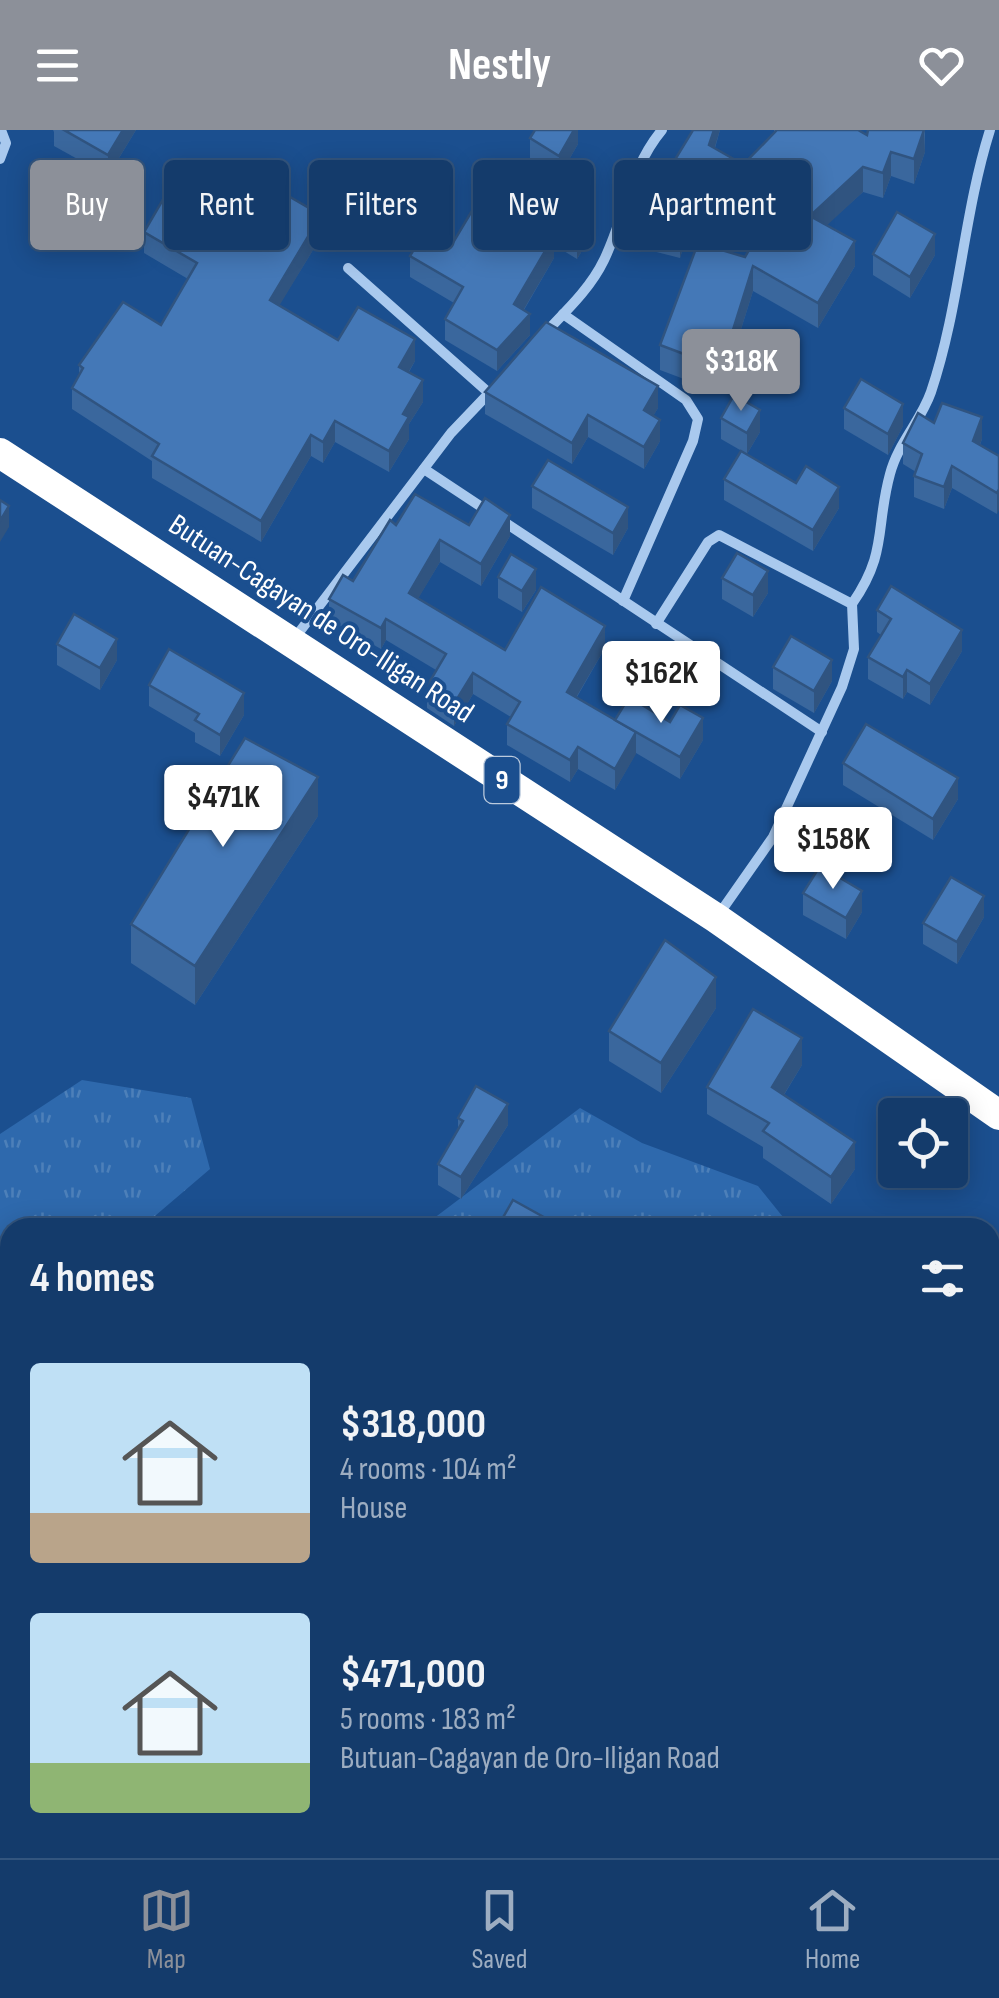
<!DOCTYPE html>
<meta charset="utf-8">
<style>
body{margin:0;font-family:"Sofia Sans Condensed",sans-serif;background:#1d4271;color:#f1f3f6;height:100vh;display:flex;flex-direction:column;font-size:38px;white-space:nowrap}
*{box-sizing:border-box;margin:0}
p{font-size:32px;color:#9dadc1}
.icon{flex:none;width:55px;height:55px;fill:none;stroke:currentColor;stroke-width:2;stroke-linecap:round;stroke-linejoin:round}
.map{position:relative;flex:1;overflow:hidden}
.drawer{position:absolute;left:0px;top:1088px;width:1000px;height:642px;display:flex;flex-direction:column;background:#143b6b;border-radius:30px 30px 0 0;box-shadow:0 5px 25px #0003,0 0 0 2px #33557e}
.drawer>*{flex:none}
.top-card{position:absolute;left:30px;top:30px;width:940px;height:90px;display:flex;gap:20px}
.controls{position:absolute;left:878px;top:968px;display:grid;gap:20px}
.controls a{display:grid;place-items:center;width:90px;height:90px;border-radius:10px;background:#143b6b;box-shadow:0 5px 25px #0003,0 0 0 2px #33557e;font-size:50px}
.price{position:absolute;translate:-50% -85px;padding:0 22px;border-radius:10px;background:#fff;color:#222;font-size:32px;line-height:65px;filter:drop-shadow(0 2px 5px #0008)}
.price::after{content:'';position:absolute;left:50%;top:60px;width:30px;height:22px;margin-left:-15px;background:inherit;clip-path:polygon(0 0,100% 0,50% 100%)}
.price.on{background:#8c9099;color:#fff}
ul{padding:0;list-style:none}
li{display:flex;align-items:center;gap:30px;height:250px;padding:0 30px}
li span{display:grid;place-items:center;flex:none;width:280px;height:200px;border-radius:10px;color:#555}
li>.icon{margin-inline-start:auto}
span .icon{width:120px;height:120px;fill:#fffc;stroke-width:1}
li b{font-size:42px}
h2{display:flex;justify-content:space-between;align-items:center;height:120px;padding:0 30px;font-size:42px}
.pill{padding:0 35px;border-radius:10px;background:#143b6b;box-shadow:0 5px 25px #0003,0 0 0 2px #33557e;font-size:35px;line-height:90px}
.pill.on{background:#8c9099;color:#fff}
header{display:flex;justify-content:space-between;align-items:center;height:130px;padding:0 30px;background:#8c9099;color:#fff;font-size:45px;font-weight:700}
.tabs{display:flex;justify-content:space-around;align-items:center;height:140px;border-top:2px solid #33557e;background:#143b6b;font-size:28px;color:#9dadc1}
.tabs a{display:grid;justify-items:center;gap:5px}
.tabs .on{color:#8c9099}
.map>svg:first-child{display:block}
.grass{fill:url(#grass-tufts)}
.lines{fill:none;stroke-linecap:round;stroke-linejoin:round}
.street{stroke:#a9c9ee;stroke-width:10}
.highway{stroke:#fff;stroke-width:30}
.wall{fill:#3a679d}
.shaded-wall{fill:#305480}
.building{fill:#4478b7;stroke:#305480;stroke-width:2.5}
.labels{text-anchor:middle;dominant-baseline:central;stroke-width:8;stroke-linejoin:round;paint-order:stroke}
.shield{fill:#1b4f8f;stroke:#bbcadd;stroke-width:2.5}
.shield-label{font-size:28px;font-weight:bold;fill:#fff}
.street-label{font-size:30px;fill:#fff;stroke:#1b4f8f}
</style>
<header><svg class="icon" aria-label="menu" viewBox="0 0 24 24"><path d="M4 6h16M4 12h16M4 18h16"/></svg>Nestly<svg class="icon" aria-label="heart" viewBox="0 0 24 24"><path d="M12 20l-8-8c-3-5 5-10 8-4 3-6 11-1 8 4z"/></svg></header>
<div class="map">
<svg width="999" height="1728" viewBox="0 0 999 1728">
<defs>
<pattern id="grass-tufts" width="24" height="20" patternUnits="userSpaceOnUse" patternTransform="scale(2.5)"><rect width="24" height="20" fill="#2e69ad"/><path d="M3 7l-1-3M5 7V3M7 7l1-3M15 17l-1-3M17 17v-4M19 17l1-3" fill="none" stroke="#4d80b9"/></pattern>
</defs>
<rect width="100%" height="100%" fill="#1b4f8f"/>
<g class="grass">
<polygon points="82,950 191,968 210,1039 142,1097 10,1098 10,1304 0,1315 0,1004"/>
<polygon points="580,978 642,1013 758,1056 791,1097 421,1098"/>
<polygon points="10,1426 10,1720 375,1720 369,1728 0,1728 0,1434"/>
</g>
<g class="lines">
<g class="street">
<polyline points="0,29 6,13 1,0"/>
<polyline points="348,138 489,263"/>
<polyline points="563,184 686,270 698,289 693,311 623,471"/>
<path d="M544,204C566,181 590,159 604,130C625,87 630,38 662,0"/>
<polyline points="424,339 822,602"/>
<path d="M852,474C888,422 875,399 890,344C898,313 921,291 931,262C960,176 963,86 990,0"/>
<polyline points="656,494 708,412 719,405 852,474 854,519 842,557 773,707 717,787"/>
<polyline points="294,509 451,303 492,260"/>
</g>
<polyline class="highway" points="0,323 716,788 999,985"/>
</g>
<g class="wall">
<polygon points="53,0 136,0 108,46 54,16 54,2"/>
<polygon points="578,0 578,14 559,47 530,30 530,8"/>
<polygon points="720,0 715,18 737,41 774,4 774,0 859,0 867,5 925,0 925,22 914,54 891,46 883,68 863,62 826,95 855,136 818,198 753,161 721,263 660,240 660,215 745,127 762,97 734,69 734,58 724,74 701,61 680,128 633,116 633,95 659,56"/>
<polygon points="242,78 321,107 279,175 338,210 415,231 409,242 423,272 409,294 409,309 389,342 335,312 323,333 311,326 261,412 152,348 152,331 72,279 72,258 79,246 79,235 161,195 188,149 144,123 144,102"/>
<polygon points="551,92 591,106 577,129 554,115 554,128 524,180 530,205 497,241 445,210 445,189 454,173 410,147 410,126 454,111 551,104"/>
<polygon points="873,124 935,125 910,168 873,145"/>
<polygon points="485,262 658,278 653,286 660,311 644,339 588,307 572,334 485,284"/>
<polygon points="844,278 903,296 888,325 844,299"/>
<polygon points="721,288 760,302 747,324 721,309"/>
<polygon points="934,293 982,309 980,315 999,326 997,384 952,358 944,379 914,367 914,346 916,342 903,334 903,313"/>
<polygon points="724,349 839,378 813,421 724,370"/>
<polygon points="532,356 628,398 613,425 532,378"/>
<polygon points="396,395 469,395 510,406 481,456 440,432 418,468 505,520 605,518 577,567 615,590 670,592 703,610 680,649 636,623 615,660 578,639 570,652 507,615 507,594 511,587 473,564 454,596 427,578 427,556 436,540 386,510 381,519 329,490 329,469 353,451"/>
<polygon points="498,447 536,460 522,482 498,468"/>
<polygon points="722,448 768,463 753,487 722,469"/>
<polygon points="877,480 962,521 930,575 907,562 903,569 868,549 868,527 881,505 877,502"/>
<polygon points="57,514 117,530 100,560 57,535"/>
<polygon points="773,537 832,551 814,583 773,559"/>
<polygon points="149,555 244,585 220,626 195,612 195,603 149,576"/>
<polygon points="843,633 958,669 933,710 843,655"/>
<polygon points="318,686 195,875 131,833 131,794"/>
<polygon points="803,763 862,782 846,809 803,785"/>
<polygon points="984,787 957,834 923,814 923,793"/>
<polygon points="716,878 661,963 609,931 609,901"/>
<polygon points="802,935 784,965 855,1039 831,1074 763,1028 763,1017 707,984 707,957"/>
<polygon points="458,988 508,995 461,1069 438,1055 438,1034 458,1001"/>
<polygon points="990,1218 999,1223 999,1428 990,1423"/>
</g>
<g class="shaded-wall">
<polygon points="123,0 136,0 108,46 108,25"/>
<polygon points="574,0 578,0 578,14 559,47 559,26"/>
<polygon points="714,0 720,0 709,36 709,15"/>
<polygon points="924,0 925,22 914,54 914,29"/>
<polygon points="891,22 891,46 883,68 883,43"/>
<polygon points="737,31 737,47 734,44 734,58 724,74 724,53"/>
<polygon points="863,37 863,62 810,111 810,86"/>
<polygon points="701,40 701,61 680,128 680,106"/>
<polygon points="321,85 321,107 270,191 270,170"/>
<polygon points="591,85 591,106 577,129 577,108"/>
<polygon points="935,104 935,125 910,168 910,147"/>
<polygon points="554,106 554,128 514,196 514,174"/>
<polygon points="855,111 855,136 818,198 818,173"/>
<polygon points="753,136 753,161 721,263 721,238"/>
<polygon points="530,184 530,205 497,241 497,220"/>
<polygon points="415,209 415,231 399,258 399,237"/>
<polygon points="423,250 423,272 409,294 409,309 389,342 389,321 403,284"/>
<polygon points="658,256 658,278 644,302 644,280"/>
<polygon points="903,274 903,296 888,325 888,304"/>
<polygon points="760,280 760,302 747,324 747,303"/>
<polygon points="588,285 588,307 572,334 572,313"/>
<polygon points="982,287 982,309 973,332 973,311"/>
<polygon points="660,290 660,311 644,339 644,317"/>
<polygon points="335,291 335,312 323,333 323,312"/>
<polygon points="311,305 311,326 261,412 261,391"/>
<polygon points="952,336 952,358 944,379 944,357"/>
<polygon points="839,357 839,378 813,421 813,400"/>
<polygon points="999,359 999,380 997,384 997,363"/>
<polygon points="9,376 9,397 0,412 0,391"/>
<polygon points="628,377 628,398 613,425 613,403"/>
<polygon points="510,385 510,406 481,456 481,434"/>
<polygon points="440,410 440,432 409,484 409,463"/>
<polygon points="536,439 536,460 522,482 522,461"/>
<polygon points="768,441 768,463 753,487 753,465"/>
<polygon points="386,489 386,510 381,519 381,498"/>
<polygon points="605,496 605,518 567,583 567,562"/>
<polygon points="962,500 962,521 930,575 930,554"/>
<polygon points="117,509 117,530 100,560 100,538"/>
<polygon points="832,530 832,551 814,583 814,561"/>
<polygon points="907,540 907,562 903,569 903,547"/>
<polygon points="473,543 473,564 454,596 454,574"/>
<polygon points="244,563 244,585 220,626 220,605"/>
<polygon points="703,588 703,610 680,649 680,627"/>
<polygon points="636,602 636,624 615,660 615,639"/>
<polygon points="578,617 578,639 570,652 570,630"/>
<polygon points="318,647 318,686 195,875 195,836"/>
<polygon points="958,648 958,669 933,710 933,689"/>
<polygon points="862,761 862,782 846,809 846,788"/>
<polygon points="984,766 984,787 957,834 957,812"/>
<polygon points="716,847 716,878 661,963 661,933"/>
<polygon points="802,908 802,935 772,984 772,957"/>
<polygon points="508,974 508,995 461,1069 461,1047"/>
<polygon points="855,1012 855,1039 831,1074 831,1047"/>
</g>
<g class="building">
<polygon points="64,0 123,0 108,25"/>
<polygon points="535,0 574,0 559,26 530,8"/>
<polygon points="693,0 714,0 709,15 737,31 724,53 701,40 680,106 633,95 648,52 659,56"/>
<polygon points="777,0 858,0 867,5 868,0 924,0 914,29 891,22 883,43 863,37 810,86 855,111 818,173 753,136 721,238 660,215 698,113 745,127 771,81 734,44"/>
<polygon points="179,42 242,78 259,49 321,85 270,170 338,210 358,177 415,209 399,237 423,250 403,284 409,287 389,321 335,291 323,312 311,305 261,391 152,326 159,314 72,258 83,238 79,235 123,172 161,195 197,133 144,102"/>
<polygon points="482,64 554,106 514,174 530,184 497,220 445,189 463,157 410,126 428,96 454,111"/>
<polygon points="565,70 591,85 577,108 551,92"/>
<polygon points="897,82 935,104 910,147 873,124"/>
<polygon points="546,192 658,256 644,280 660,290 644,317 588,285 572,313 485,262"/>
<polygon points="861,249 903,274 888,304 844,278"/>
<polygon points="734,265 760,280 747,303 721,288"/>
<polygon points="942,273 982,287 973,311 999,326 999,359 997,363 952,336 944,357 914,346 922,324 903,313 918,283 934,293"/>
<polygon points="741,321 796,353 806,336 839,357 813,400 724,349"/>
<polygon points="548,330 628,377 613,403 532,356"/>
<polygon points="415,364 469,395 485,368 510,385 481,434 440,410 409,463 505,520 541,457 605,496 567,562 636,602 615,639 578,617 570,630 507,594 520,572 473,543 454,574 427,556 446,524 386,489 381,498 329,469 343,445 353,451 390,390 396,395"/>
<polygon points="0,370 9,376 0,391"/>
<polygon points="737,423 768,441 753,465 722,448"/>
<polygon points="511,424 536,439 522,461 498,447"/>
<polygon points="891,456 962,500 930,554 907,540 903,547 868,527 891,489 877,480"/>
<polygon points="74,484 117,509 100,538 57,514"/>
<polygon points="791,506 832,530 814,561 773,537"/>
<polygon points="169,519 244,563 220,605 195,590 199,584 149,555"/>
<polygon points="629,567 670,592 680,575 703,588 680,627 615,590"/>
<polygon points="866,594 958,648 933,689 843,633"/>
<polygon points="245,608 318,647 195,836 131,794"/>
<polygon points="820,736 862,761 846,788 803,763"/>
<polygon points="951,747 984,766 957,812 923,793"/>
<polygon points="665,810 716,847 661,933 609,901"/>
<polygon points="753,879 802,908 772,957 855,1012 831,1047 763,1001 769,993 707,957"/>
<polygon points="476,956 508,974 461,1047 438,1034 463,991 458,988"/>
<polygon points="513,1070 549,1090 544,1098 497,1098"/>
<polygon points="990,1218 999,1223 999,1406 990,1401"/>
</g>
<g class="labels">
<rect class="shield" x="484.5" y="627" width="35" height="46" rx="8"/>
<g class="shield-label">
<text x="502" y="650">9</text>
</g>
<g class="street-label">
<text transform="translate(321 489) rotate(33)">Butuan-Cagayan de Oro-Iligan Road</text>
</g>
</g>
</svg>
<div class="controls">
<a><svg class="icon" aria-label="locate" viewBox="0 0 24 24"><circle cx="12" cy="12" r="6"/><path d="M12 2v4M12 18v4M2 12h4M18 12h4"/></svg></a>
</div>
<b class="price on" style="left:741px;top:284px">$318K</b>
<b class="price" style="left:661px;top:596px">$162K</b>
<b class="price" style="left:223px;top:720px">$471K</b>
<b class="price" style="left:833px;top:762px">$158K</b>
<div class="top-card">
<a class="pill on">Buy</a>
<a class="pill">Rent</a>
<a class="pill">Filters</a>
<a class="pill">New</a>
<a class="pill">Apartment</a>
</div>
<section class="drawer">
<h2>4 homes<svg class="icon" aria-label="filters" viewBox="0 0 24 24"><path d="M4 7h16M4 17h16"/><circle cx="9" cy="7" r="2"/><circle cx="15" cy="17" r="2"/></svg></h2>
<ul>
<li><span style="background:linear-gradient(#bfe0f5 75%,#b9a48a 0)"><svg class="icon" aria-label="home" viewBox="0 0 24 24"><path d="M3 11l9-7 9 7M6 9v11h12V9"/></svg></span><div><b>$318,000</b><p>4 rooms · 104 m²</p><p>House</p></div></li>
<li><span style="background:linear-gradient(#bfe0f5 75%,#8fb573 0)"><svg class="icon" aria-label="home" viewBox="0 0 24 24"><path d="M3 11l9-7 9 7M6 9v11h12V9"/></svg></span><div><b>$471,000</b><p>5 rooms · 183 m²</p><p>Butuan-Cagayan de Oro-Iligan Road</p></div></li>
</ul>
</section>
</div>
<nav class="tabs">
<a class="on"><svg class="icon" aria-label="map" viewBox="0 0 24 24"><path d="M3 6l6-2 6 2 6-2v14l-6 2-6-2-6 2zM9 4v14M15 6v14"/></svg>Map</a>
<a><svg class="icon" aria-label="saved" viewBox="0 0 24 24"><path d="M7 4h10v16l-5-4-5 4z"/></svg>Saved</a>
<a><svg class="icon" aria-label="home" viewBox="0 0 24 24"><path d="M3 11l9-7 9 7M6 9v11h12V9"/></svg>Home</a>
</nav>
